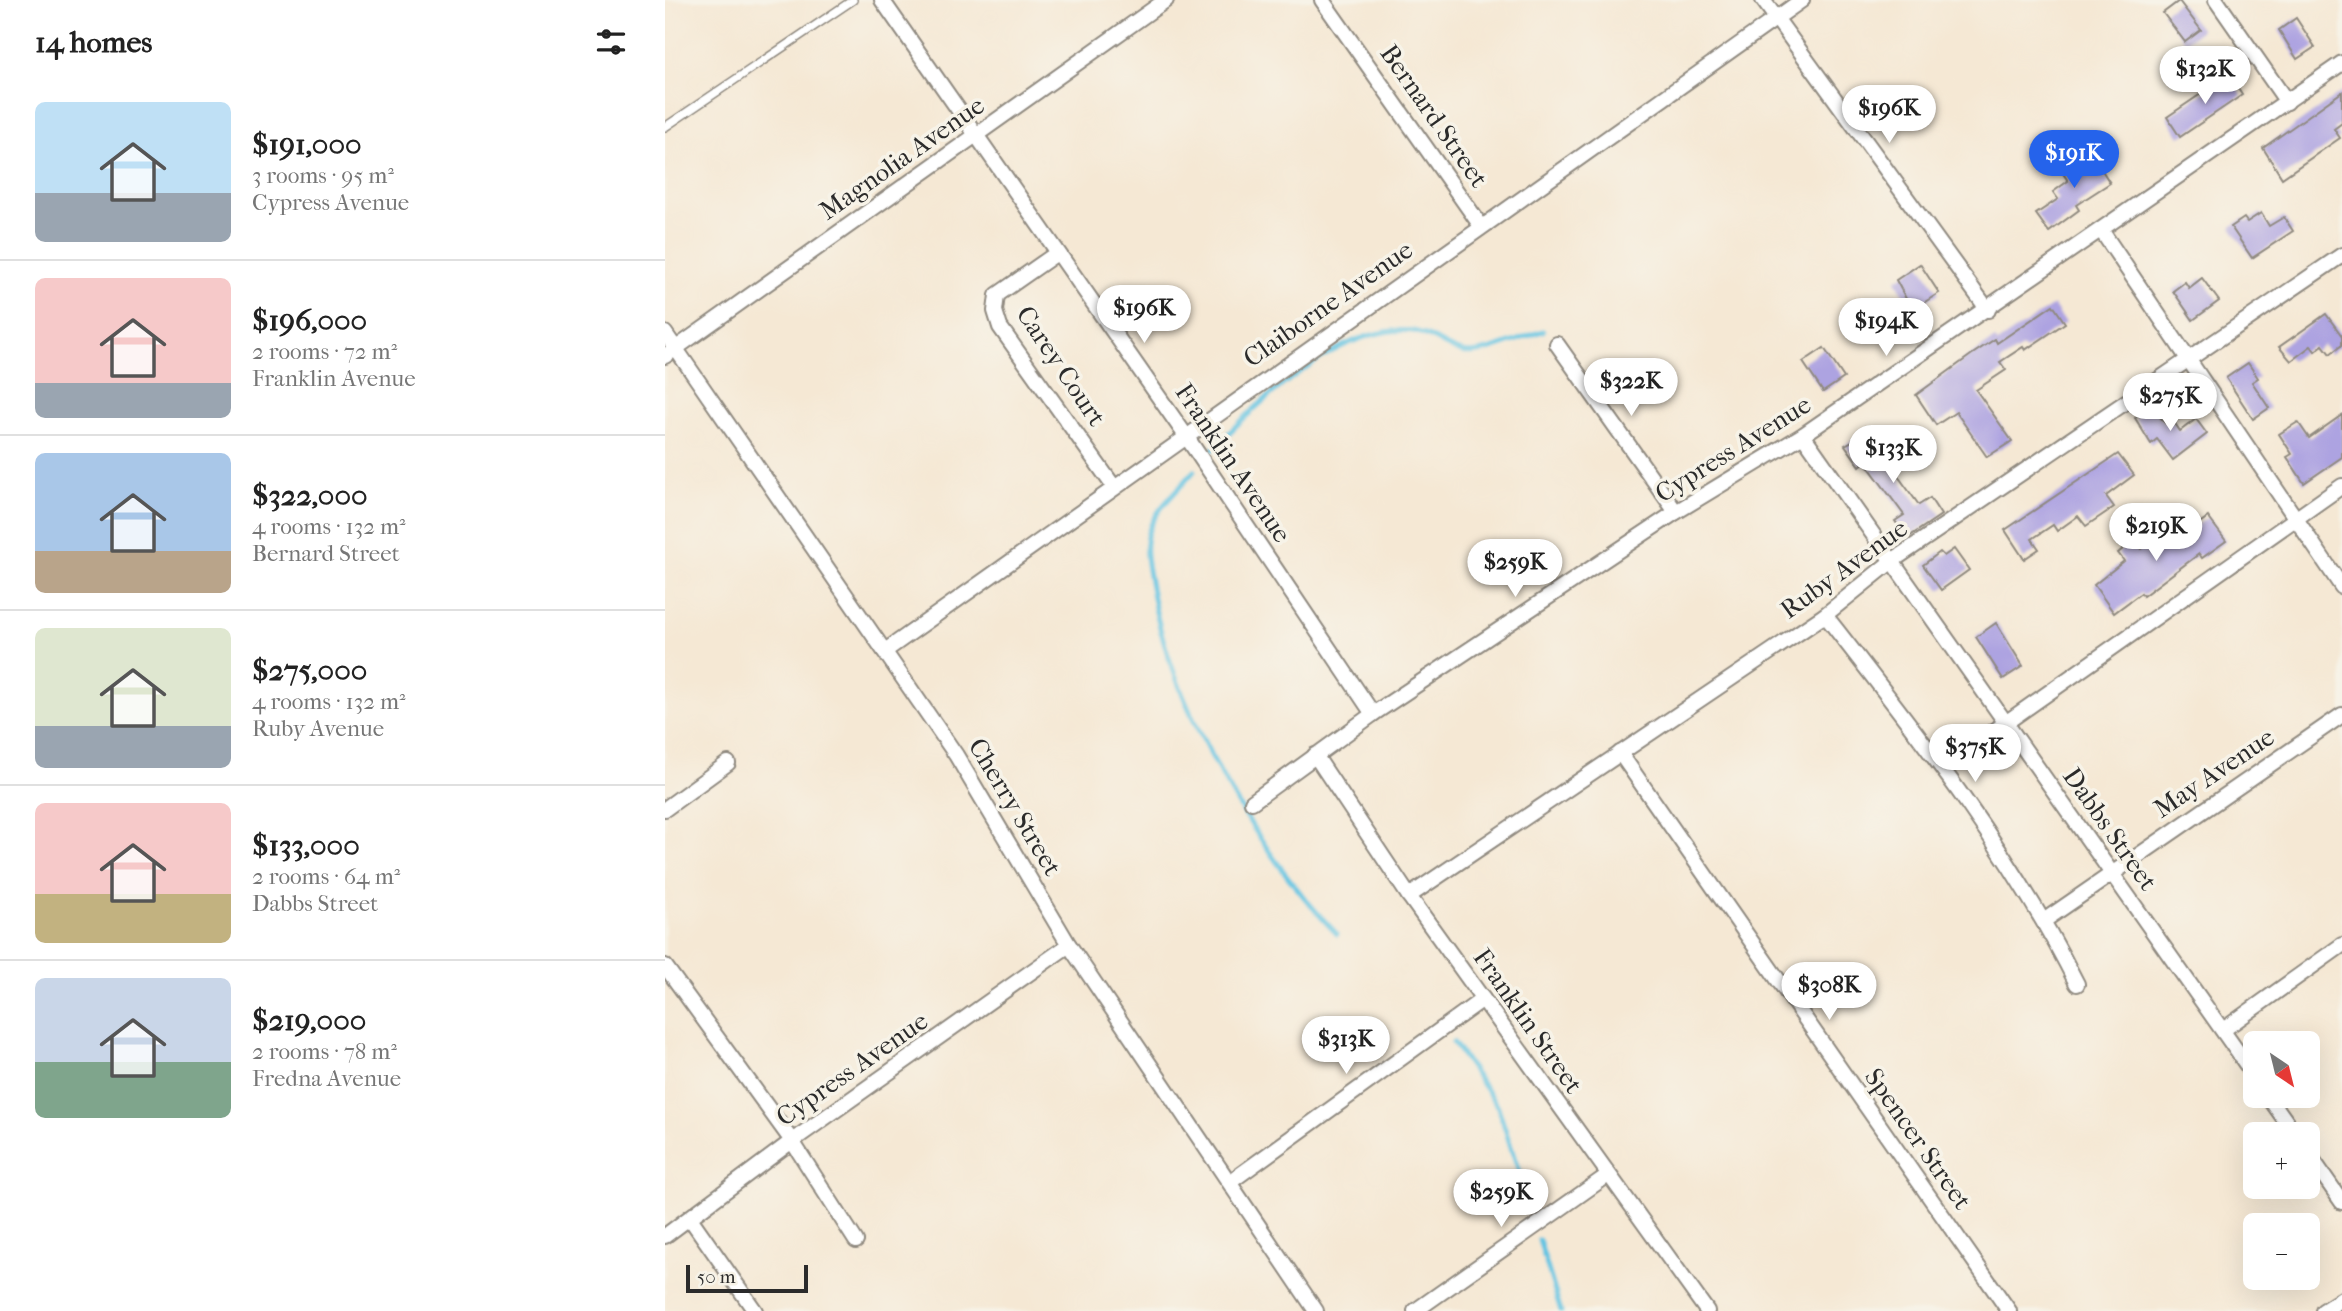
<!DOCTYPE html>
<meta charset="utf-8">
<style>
body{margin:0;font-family:"IM FELL French Canon",serif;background:#f6f6f6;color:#222;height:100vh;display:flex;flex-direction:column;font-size:26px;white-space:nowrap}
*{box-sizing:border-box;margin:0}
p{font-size:23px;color:#767676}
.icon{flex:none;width:38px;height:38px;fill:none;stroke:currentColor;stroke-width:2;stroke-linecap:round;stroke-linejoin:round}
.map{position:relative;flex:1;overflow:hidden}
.side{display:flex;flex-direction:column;background:#fff;width:665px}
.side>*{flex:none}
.needle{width:46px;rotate:145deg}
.controls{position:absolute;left:1578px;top:1031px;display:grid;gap:14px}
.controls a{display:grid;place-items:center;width:77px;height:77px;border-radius:10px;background:#fff;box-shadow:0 7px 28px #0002;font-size:35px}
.scale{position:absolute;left:21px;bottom:18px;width:122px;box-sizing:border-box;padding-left:7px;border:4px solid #2b2b2b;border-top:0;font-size:19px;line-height:24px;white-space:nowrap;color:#2b2b2b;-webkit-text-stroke:5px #f7f3e8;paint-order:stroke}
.price{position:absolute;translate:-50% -60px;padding:0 16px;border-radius:24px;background:#fff;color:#222;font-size:23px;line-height:46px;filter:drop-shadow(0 2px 4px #0008)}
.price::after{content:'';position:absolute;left:50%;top:42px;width:21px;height:16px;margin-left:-10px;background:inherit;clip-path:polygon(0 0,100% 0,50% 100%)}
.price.active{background:#2563eb;color:#fff}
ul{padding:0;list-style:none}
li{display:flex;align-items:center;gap:21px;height:175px;padding:0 35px}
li+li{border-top:2px solid #e0e0e0}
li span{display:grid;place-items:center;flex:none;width:196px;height:140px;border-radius:10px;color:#555}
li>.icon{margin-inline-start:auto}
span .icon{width:84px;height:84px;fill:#fffc;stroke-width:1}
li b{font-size:30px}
h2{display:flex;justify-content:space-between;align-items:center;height:84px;padding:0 35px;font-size:30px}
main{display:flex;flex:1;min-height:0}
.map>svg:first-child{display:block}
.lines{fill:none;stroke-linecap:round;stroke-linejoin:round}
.stream{stroke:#64c4e2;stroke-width:5}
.building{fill:#ada3e1}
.service-casing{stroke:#908a80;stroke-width:10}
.minor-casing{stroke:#908a80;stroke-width:18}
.service{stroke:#fff;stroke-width:7}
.minor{stroke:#fff;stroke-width:14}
.labels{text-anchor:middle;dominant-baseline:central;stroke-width:7;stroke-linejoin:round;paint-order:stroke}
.street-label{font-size:26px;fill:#2b2b2b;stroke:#f7f3e8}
</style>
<main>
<section class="side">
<h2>14 homes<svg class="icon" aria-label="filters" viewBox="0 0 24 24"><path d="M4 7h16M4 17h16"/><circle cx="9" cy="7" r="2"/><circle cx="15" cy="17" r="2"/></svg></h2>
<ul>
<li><span style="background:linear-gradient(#bfe0f5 65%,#9aa5b1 0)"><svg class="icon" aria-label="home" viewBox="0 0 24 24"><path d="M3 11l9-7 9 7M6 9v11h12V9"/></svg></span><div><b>$191,000</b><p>3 rooms · 95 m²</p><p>Cypress Avenue</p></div></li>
<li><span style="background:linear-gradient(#f6c9c9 75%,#9aa5b1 0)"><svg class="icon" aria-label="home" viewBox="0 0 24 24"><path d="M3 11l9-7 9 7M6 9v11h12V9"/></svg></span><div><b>$196,000</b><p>2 rooms · 72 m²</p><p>Franklin Avenue</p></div></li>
<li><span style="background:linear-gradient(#a9c7e8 70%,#b9a48a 0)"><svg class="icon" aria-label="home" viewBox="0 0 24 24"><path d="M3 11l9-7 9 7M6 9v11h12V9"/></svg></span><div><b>$322,000</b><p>4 rooms · 132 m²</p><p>Bernard Street</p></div></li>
<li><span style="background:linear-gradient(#dfe7d0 70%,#9aa5b1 0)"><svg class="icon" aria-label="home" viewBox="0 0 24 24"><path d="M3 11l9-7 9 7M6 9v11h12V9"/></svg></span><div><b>$275,000</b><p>4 rooms · 132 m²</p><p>Ruby Avenue</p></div></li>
<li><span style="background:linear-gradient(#f6c9c9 65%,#c2b280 0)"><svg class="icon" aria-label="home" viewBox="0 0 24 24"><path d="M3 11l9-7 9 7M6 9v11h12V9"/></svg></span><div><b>$133,000</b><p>2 rooms · 64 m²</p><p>Dabbs Street</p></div></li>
<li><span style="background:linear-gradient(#c9d6e8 60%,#7fa58c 0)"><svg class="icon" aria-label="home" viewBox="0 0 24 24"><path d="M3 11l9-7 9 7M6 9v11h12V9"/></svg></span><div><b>$219,000</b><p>2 rooms · 78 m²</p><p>Fredna Avenue</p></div></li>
</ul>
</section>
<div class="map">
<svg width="1677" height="1311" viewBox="0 0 1677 1311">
<rect width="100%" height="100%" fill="#f7f3e8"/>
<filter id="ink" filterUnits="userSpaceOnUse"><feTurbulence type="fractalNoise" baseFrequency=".0143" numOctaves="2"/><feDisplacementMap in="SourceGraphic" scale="14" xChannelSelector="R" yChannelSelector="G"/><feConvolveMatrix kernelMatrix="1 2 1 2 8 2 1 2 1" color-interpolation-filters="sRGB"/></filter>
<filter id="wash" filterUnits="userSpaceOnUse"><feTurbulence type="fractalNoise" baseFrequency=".00686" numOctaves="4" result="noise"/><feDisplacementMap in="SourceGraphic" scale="28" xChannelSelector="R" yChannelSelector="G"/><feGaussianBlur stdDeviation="1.57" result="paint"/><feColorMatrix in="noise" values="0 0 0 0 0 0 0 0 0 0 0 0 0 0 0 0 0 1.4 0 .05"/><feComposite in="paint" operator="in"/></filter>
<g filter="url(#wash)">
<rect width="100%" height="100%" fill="#f5e8d4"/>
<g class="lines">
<g class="stream">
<path d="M547,450C593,402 677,323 748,331C766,334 780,348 797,352C817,357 857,337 878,331"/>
<path d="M529,471C515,489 491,508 484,530C477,547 483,569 486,587C506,706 589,848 672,934"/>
<polyline points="788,1042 833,1107 866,1209"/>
<polyline points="874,1240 896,1311"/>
</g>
</g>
<g id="blocks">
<g class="building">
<polygon points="1514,1 1536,30 1520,42 1498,13"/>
<polygon points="1631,18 1650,47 1632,59 1614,30"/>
<polygon points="1564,75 1577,95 1515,137 1502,117"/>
<polygon points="1677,92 1677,123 1669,129 1675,138 1617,178 1598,148"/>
<polygon points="1424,150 1445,183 1411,205 1414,210 1384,232 1371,214 1393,199 1388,192 1403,181 1395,169"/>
<polygon points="1596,213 1604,226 1619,217 1628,231 1587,258 1566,227 1579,218 1582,222"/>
<polygon points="1255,264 1274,293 1247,310 1231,280"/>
<polygon points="1537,278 1554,301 1528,320 1508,291 1520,282 1524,288"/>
<polygon points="1388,305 1400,323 1360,350 1358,347 1335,362 1341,370 1311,390 1347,441 1322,457 1291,412 1271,425 1251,395 1306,355 1330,339 1332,343"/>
<polygon points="1661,314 1677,336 1677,345 1665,354 1658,345 1650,351 1646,346 1626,361 1614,347"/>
<polygon points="1159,348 1179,378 1158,392 1138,362"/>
<polygon points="1583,363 1593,378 1587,382 1604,408 1588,419 1561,378"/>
<polygon points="1486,406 1500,423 1507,419 1515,431 1531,419 1542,434 1508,460 1492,439 1486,444 1470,418"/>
<polygon points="1677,415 1677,457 1639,483 1622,457 1627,454 1614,434 1633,422 1644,438"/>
<polygon points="1207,430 1217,444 1212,447 1254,505 1265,498 1276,515 1242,538 1230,521 1239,515 1200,462 1195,466 1180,445"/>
<polygon points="1453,454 1469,475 1441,496 1449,507 1421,526 1413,516 1392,531 1388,525 1367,539 1374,549 1359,559 1340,530"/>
<polygon points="1543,517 1561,541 1537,558 1534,554 1478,596 1476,593 1449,613 1429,585 1459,561 1453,553 1469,540 1476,549 1505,529 1512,539"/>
<polygon points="1289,549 1304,570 1276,590 1258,565 1275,552 1279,556"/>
<polygon points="1331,623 1358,666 1338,679 1311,637"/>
</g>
</g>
</g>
<g filter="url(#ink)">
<use href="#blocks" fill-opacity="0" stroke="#908a80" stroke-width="2"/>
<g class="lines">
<defs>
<polyline id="service" points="0,127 188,0"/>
<g id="minor">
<polyline points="217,0 521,436 708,714"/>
<polyline points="657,0 816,226"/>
<polyline points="1098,0 1323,310"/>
<polyline points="1551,0 1622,102"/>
<polyline points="1436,230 1677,587"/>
<polyline points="392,253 332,295 330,311 335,327 449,487"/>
<polyline points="0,333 291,755 404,945 651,1311"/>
<polyline points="892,344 1011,512"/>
<polyline points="0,356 501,0"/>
<polyline points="1138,435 1591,1078"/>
<path d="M1160,615C1252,733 1345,850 1412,984"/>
<polyline points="220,651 1137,0"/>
<polyline points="955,753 1344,1311"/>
<polyline points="650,755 744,896 1042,1311"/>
<polyline points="1278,767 1677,486"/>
<polyline points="587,802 708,714 1011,512 1138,435 1677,63"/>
<polyline points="0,809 63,763"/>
<polyline points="744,896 1160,615 1227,561 1677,255"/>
<polyline points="1380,920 1677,715"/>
<polyline points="0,966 127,1141 191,1241"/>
<polyline points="1558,1030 1677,945"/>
<polyline points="1603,1096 1630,1134"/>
<polyline points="1643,1153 1677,1202"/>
<polyline points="565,1182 818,999"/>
<polyline points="25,1218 90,1311"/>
<polyline points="0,1236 127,1141 404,945"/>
<polyline points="750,1311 943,1175"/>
<polyline points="1658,1311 1677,1299"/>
</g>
</defs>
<use href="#service" class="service-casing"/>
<use href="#minor" class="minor-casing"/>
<use href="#service" class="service"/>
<use href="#minor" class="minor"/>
</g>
</g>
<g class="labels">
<g class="street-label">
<text transform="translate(769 116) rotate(55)">Bernard Street</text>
<text transform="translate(237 158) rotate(-35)">Magnolia Avenue</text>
<text transform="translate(663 304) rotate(-35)">Claiborne Avenue</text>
<text transform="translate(396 366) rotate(56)">Carey Court</text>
<text transform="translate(1068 449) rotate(-32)">Cypress Avenue</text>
<text transform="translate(568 463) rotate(56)">Franklin Avenue</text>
<text transform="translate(1179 569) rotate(-36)">Ruby Avenue</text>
<text transform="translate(1549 773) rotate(-34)">May Avenue</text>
<text transform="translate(350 807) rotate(59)">Cherry Street</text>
<text transform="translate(1445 829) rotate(55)">Dabbs Street</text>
<text transform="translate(863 1021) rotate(55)">Franklin Street</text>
<text transform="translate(187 1069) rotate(-35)">Cypress Avenue</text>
<text transform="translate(1253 1139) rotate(55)">Spencer Street</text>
</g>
</g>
</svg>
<div class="controls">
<a><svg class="needle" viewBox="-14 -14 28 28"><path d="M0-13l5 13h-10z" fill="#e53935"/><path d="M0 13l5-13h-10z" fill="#767676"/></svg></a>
<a>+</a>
<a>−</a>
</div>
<div class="scale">50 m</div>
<b class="price" style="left:1540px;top:106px">$132K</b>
<b class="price" style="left:1224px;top:145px">$196K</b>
<b class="price active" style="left:1409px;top:190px">$191K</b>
<b class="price" style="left:479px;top:345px">$196K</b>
<b class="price" style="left:1221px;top:358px">$194K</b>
<b class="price" style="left:966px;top:418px">$322K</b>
<b class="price" style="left:1505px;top:433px">$275K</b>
<b class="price" style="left:1228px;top:485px">$133K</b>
<b class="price" style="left:1491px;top:563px">$219K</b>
<b class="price" style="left:850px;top:599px">$259K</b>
<b class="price" style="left:1310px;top:784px">$375K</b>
<b class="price" style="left:1164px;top:1022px">$308K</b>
<b class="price" style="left:681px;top:1076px">$313K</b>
<b class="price" style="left:836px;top:1229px">$259K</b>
</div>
</main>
